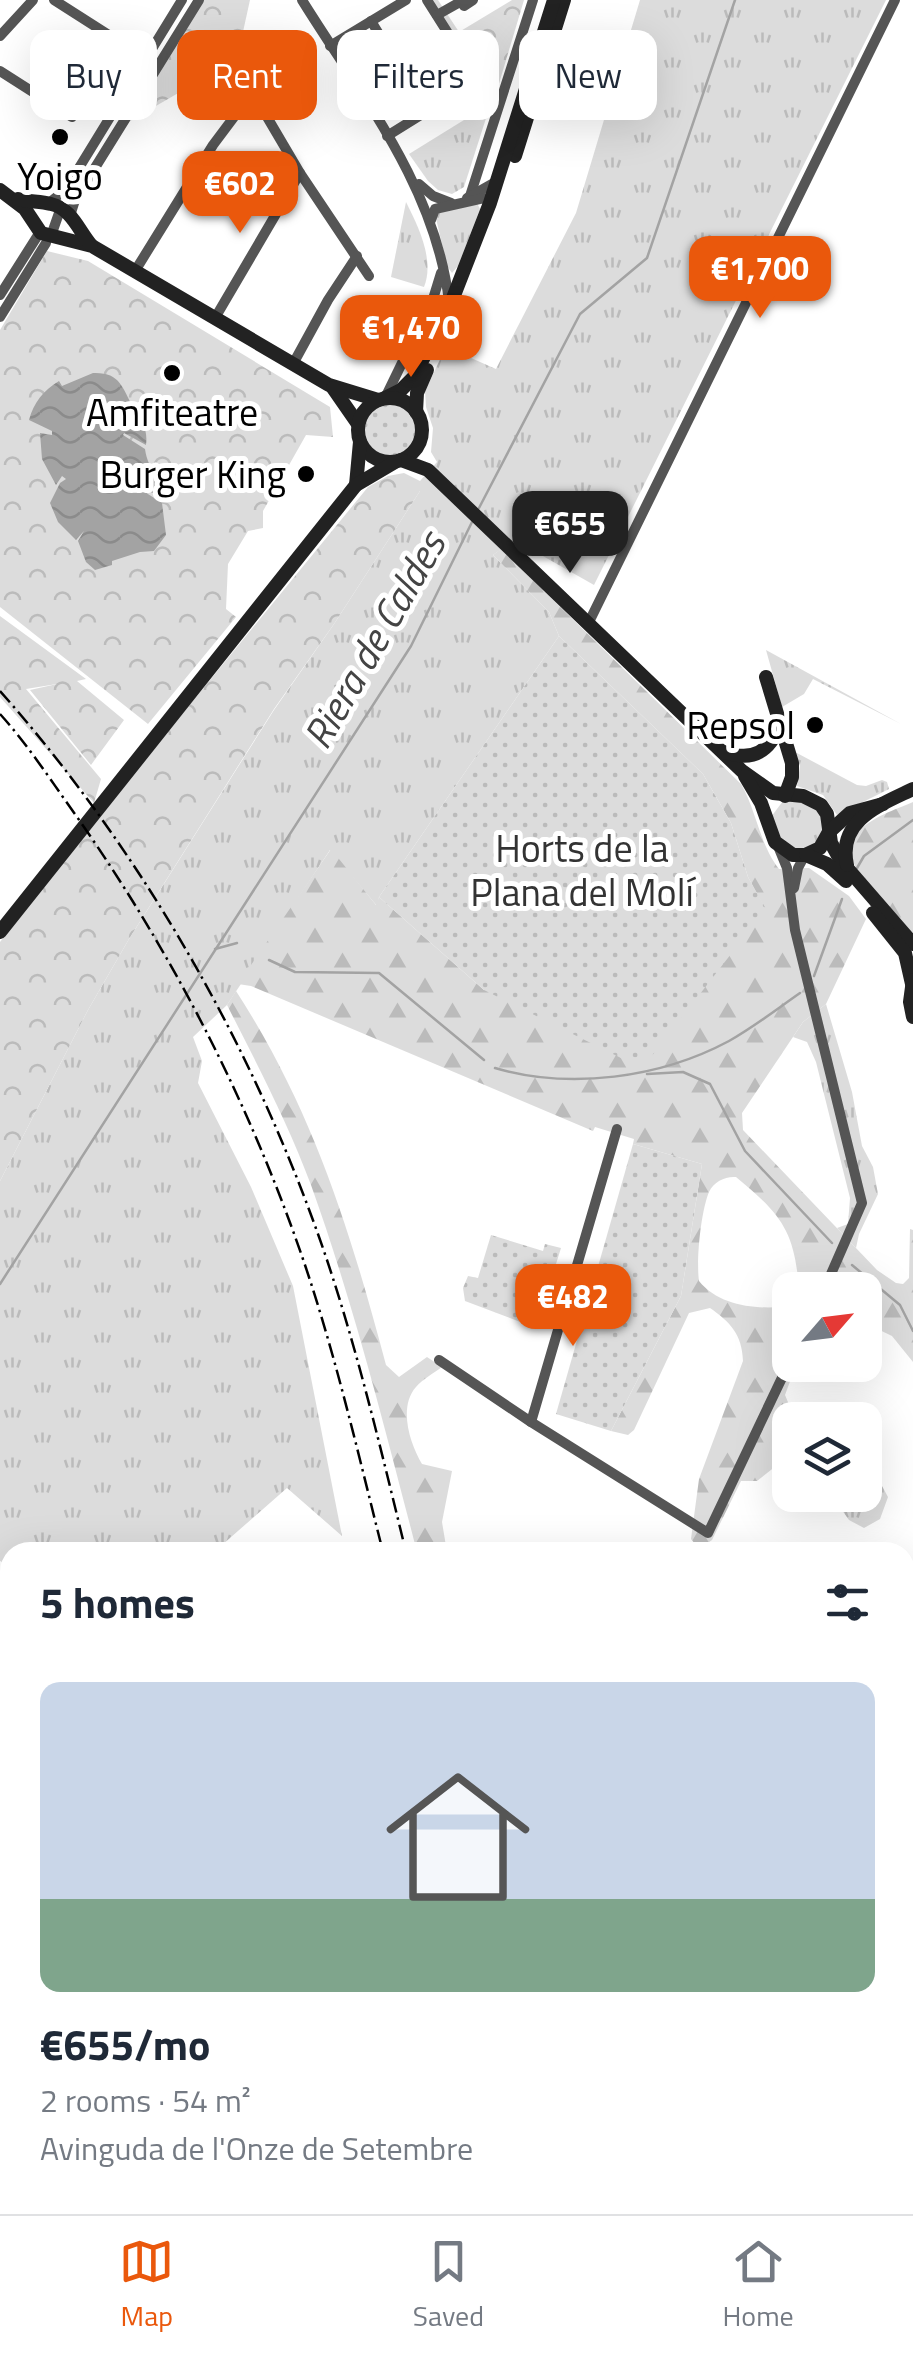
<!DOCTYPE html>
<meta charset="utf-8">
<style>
body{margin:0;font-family:"Titillium Web",sans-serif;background:#f6f6f7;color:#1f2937;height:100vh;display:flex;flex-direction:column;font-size:38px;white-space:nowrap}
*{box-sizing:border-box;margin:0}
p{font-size:32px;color:#747a83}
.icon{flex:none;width:55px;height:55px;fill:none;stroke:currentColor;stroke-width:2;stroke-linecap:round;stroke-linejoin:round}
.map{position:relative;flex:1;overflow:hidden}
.side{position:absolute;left:0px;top:1542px;width:915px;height:672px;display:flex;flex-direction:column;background:#fff;border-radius:30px 30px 0 0;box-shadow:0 10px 40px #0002}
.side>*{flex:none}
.guide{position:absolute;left:30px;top:30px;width:855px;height:90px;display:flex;gap:20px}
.needle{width:65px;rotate:62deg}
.fabs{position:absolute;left:772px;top:1272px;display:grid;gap:20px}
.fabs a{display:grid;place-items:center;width:110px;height:110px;border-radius:20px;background:#fff;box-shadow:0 10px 40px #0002;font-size:50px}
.price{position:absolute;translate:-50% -85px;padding:0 22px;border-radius:20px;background:#ea580c;color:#fff;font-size:32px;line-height:65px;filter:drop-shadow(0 2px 5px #0008)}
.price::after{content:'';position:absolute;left:50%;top:60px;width:30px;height:22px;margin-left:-15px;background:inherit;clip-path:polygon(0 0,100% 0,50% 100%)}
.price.active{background:#222;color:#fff}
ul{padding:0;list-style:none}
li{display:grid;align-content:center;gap:20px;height:530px;padding:0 40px}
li+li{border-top:2px solid #e0e1e3}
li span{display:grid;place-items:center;height:310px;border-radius:20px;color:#555}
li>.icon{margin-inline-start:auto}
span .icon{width:180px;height:180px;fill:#fffc;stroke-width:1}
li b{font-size:42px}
h2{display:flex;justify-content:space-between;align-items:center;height:120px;padding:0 40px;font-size:42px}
.chip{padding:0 35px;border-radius:20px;background:#fff;box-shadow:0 10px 40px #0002;font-size:35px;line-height:90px}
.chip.active{background:#ea580c;color:#fff}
.dock{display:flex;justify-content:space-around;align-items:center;height:140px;border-top:2px solid #e0e1e3;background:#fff;font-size:28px;color:#747a83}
.dock a{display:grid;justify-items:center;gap:5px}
.dock .active{color:#ea580c}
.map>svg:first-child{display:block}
.grass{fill:url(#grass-tufts)}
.forest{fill:url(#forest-firs)}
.park{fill:url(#park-crowns)}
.garden{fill:url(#garden-dots)}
.pitch{fill:#dcdcdc}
.water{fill:url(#water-waves)}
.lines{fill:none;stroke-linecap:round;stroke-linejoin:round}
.stream{stroke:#a3a3a3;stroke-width:2.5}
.highway-casing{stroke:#dbdbdb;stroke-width:20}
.street{stroke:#555;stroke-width:10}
.secondary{stroke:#222;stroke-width:14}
.highway{stroke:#000;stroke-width:18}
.rail{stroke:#000;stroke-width:2.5;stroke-dasharray:15 5 2.5 5;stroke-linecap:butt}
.poi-dot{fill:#000;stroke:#fff;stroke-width:4}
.labels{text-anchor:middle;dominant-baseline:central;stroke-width:10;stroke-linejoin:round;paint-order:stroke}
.poi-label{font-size:38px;fill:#000;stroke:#fff}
.park-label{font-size:38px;fill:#333;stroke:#fff}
.water-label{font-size:40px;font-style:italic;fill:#444;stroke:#fff}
</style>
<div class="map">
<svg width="913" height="2214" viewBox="0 0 913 2214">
<defs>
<pattern id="grass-tufts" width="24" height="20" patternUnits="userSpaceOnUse" patternTransform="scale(2.5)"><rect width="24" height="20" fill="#dcdcdc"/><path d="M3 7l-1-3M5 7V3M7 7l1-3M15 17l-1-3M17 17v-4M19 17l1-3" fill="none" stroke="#bbb"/></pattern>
<pattern id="forest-firs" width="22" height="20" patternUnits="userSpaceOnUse" patternTransform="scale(2.5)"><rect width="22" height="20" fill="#dcdcdc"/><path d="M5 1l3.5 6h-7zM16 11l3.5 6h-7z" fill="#bbb"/></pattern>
<pattern id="park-crowns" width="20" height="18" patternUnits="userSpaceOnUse" patternTransform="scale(2.5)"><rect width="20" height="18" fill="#dcdcdc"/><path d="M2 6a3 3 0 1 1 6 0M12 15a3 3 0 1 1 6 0" fill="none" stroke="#bbb"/></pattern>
<pattern id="garden-dots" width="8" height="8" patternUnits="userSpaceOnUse" patternTransform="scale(2.5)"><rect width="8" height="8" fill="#dcdcdc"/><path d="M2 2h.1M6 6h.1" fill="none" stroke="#bbb" stroke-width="1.8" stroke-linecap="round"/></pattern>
<pattern id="water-waves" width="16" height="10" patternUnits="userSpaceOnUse" patternTransform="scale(2.5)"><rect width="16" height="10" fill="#a3a3a3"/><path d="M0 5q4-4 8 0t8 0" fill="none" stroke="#8b8b8b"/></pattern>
</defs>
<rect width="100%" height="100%" fill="#fff"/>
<g class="grass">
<polygon points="640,0 886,0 594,585 527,547 519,537 493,555 549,612 559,636 379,897 377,906 330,850 227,1005 193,1037 202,1061 198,1083 251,1187 293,1286 342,1536 287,1488 214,1552 10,1552 10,1566 0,1561 0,1181 88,1010 129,939 274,710 334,624 420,491 420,481 437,462 431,452 433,428 426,407 425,391 446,347 496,369 576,213"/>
<polygon points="485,107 488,112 464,187 452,194 438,190 428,181 409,154"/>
<path d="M406,202C418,226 435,260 424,287L391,277Z"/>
<polygon points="477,203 480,209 458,266 452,273 447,266 435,214"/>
<polygon points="766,650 901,724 813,679 804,694 782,707"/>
<polygon points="795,752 857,785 866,786 882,780 887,782 889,789 837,815 823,795 797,786 800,766"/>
<polygon points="793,797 827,814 820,848 785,852 771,817 783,801"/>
<polygon points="826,1004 852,1092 862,1146 873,1167 878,1194 859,1234 856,1248 837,1228 848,1224 850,1198 816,1062 807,1042 793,1037 803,1022"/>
<polygon points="865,1477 882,1486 888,1497 880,1519 864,1528 849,1520 834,1499 835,1495 865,1495"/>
<polygon points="443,2205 501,2205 501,2214 307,2214"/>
</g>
<g class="forest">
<path d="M501,549L741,784C757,812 759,843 779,869L809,868L849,896L866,919L826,1004L803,1022L742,1113L743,1130L877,1270L896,1283L903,1284L909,1278L910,1229L913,1230V1362L892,1336L865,1323V1290H799C795,1231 781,1214 736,1177C726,1176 714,1181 709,1192C701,1211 696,1260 699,1281C720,1307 759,1310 790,1306V1365H796L785,1395L790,1407L803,1420H790V1455L757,1481H741L712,1540L699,1549L691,1539L699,1479L743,1361C742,1334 730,1322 710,1308L689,1313L634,1430L628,1435L611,1431L681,1296L702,1164L633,1144L634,1139L595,1127L593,1131L251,986L238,984L331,849L376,905L379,897L484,990L765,909L748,877L731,823L703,774L559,636L549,612L493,555Z"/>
<path d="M913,802V934L858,871C833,829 883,815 913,802Z"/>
<path d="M236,991C313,1110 350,1230 386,1365L399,1377L427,1357L442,1367C434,1373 423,1379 416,1387C398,1407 410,1444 422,1464L452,1471L442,1522L447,1552H417C385,1429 354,1305 311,1185C288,1123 257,1064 227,1005Z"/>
</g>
<g class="park">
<polygon points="202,0 250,0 237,59 130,121"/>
<polygon points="432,0 438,0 459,32 512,0 524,0 495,97"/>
<polygon points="47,251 88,261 330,407 333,437 306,435 263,511 263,528 248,531 228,564 226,609 236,617 148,724 0,607 0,330"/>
<polygon points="404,473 420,481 420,491 334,624 274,709 129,939 88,1010 0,1181 0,942 102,812 368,487 388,476"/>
<polygon points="0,616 86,679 77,681 124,720 91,765 30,690 57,684 26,689 101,779 94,803 0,697"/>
</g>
<g class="garden">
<circle cx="390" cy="430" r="32"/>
<polygon points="559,636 703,774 731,823 748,877 766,909 651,1057 621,1058 484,990 379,897"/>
<polygon points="633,1144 702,1164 681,1296 611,1431 556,1414"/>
<polygon points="491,1235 543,1251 545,1244 561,1248 536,1328 465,1301 463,1288 468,1276 478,1278"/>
</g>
<polygon class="pitch" points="250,461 271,473 250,509 229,497"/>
<path class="water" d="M93,373C120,372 122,387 133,407C142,422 148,428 146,445L124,433L123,435L145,449C148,472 164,480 163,499L139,485L137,487L162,503L166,535L154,551L140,552L112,561V565L95,570L86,562L78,541L84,531L76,540L58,522L50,503L60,483L66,479L62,476L56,485L42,459L40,433L52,435V431L29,420C34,402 43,391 59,381L62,386Z"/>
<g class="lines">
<g class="stream">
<polyline points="479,508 580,314 647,258 735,0"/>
<polyline points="857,868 864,856 913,820"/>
<polyline points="215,949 237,943"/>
<polyline points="269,960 295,972 379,973 484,1060"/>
<polyline points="814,976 842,899"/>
<path d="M495,1068C570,1090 660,1078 729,1041C754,1027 777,1009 800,993"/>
<polyline points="647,1074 683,1072 710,1084 745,1151 832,1243"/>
<polyline points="852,1265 900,1305 913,1331"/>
<polyline points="0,1284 411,646 473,520"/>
</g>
<defs>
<g id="highway">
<polyline points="905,2014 913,2010"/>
<polyline points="905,2039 913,2048"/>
<polyline points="837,2205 846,2214"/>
</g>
</defs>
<use href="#highway" class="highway-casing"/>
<g class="street">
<polyline points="54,0 115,39"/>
<path d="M302,0C361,95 436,187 449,302"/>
<polyline points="427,0 496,109"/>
<polyline points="437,15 462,1 464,6 473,0"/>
<polyline points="371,21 427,112"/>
<polyline points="0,36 33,0"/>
<polyline points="330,46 406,0"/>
<polyline points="234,61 300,173 369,276"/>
<polyline points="0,71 72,117"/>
<polyline points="387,136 477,80"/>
<polyline points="419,184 433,196 451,203"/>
<polyline points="470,196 533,0"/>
<polyline points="467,198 497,181"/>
<polyline points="49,203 66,189 182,0"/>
<polyline points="70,216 75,200 199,0"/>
<polyline points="431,220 435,209 484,198 491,205"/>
<polyline points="52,233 59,213"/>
<polyline points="135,271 213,145 252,93"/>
<polyline points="0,295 40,232"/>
<polyline points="0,317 46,243"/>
<polyline points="215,318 300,173"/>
<polyline points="293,364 328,300 357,256"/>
<polyline points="385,398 433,299 441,273"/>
<polyline points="588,624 895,0"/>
<polyline points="778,846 787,868 795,930 862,1203 824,1290"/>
<polyline points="794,888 798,868 805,855"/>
<polyline points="439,1360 531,1422 708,1533 790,1361"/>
<polyline points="531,1422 617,1129"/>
</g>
<g class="secondary">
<polyline points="515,156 564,0"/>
<polyline points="0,190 25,209 41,233 92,246 329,385 378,400"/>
<path d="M18,199C29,202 40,201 51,204C71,208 79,231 91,245"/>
<polyline points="333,388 358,424"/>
<polyline points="385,398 401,390 414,377 453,298 490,203 554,0"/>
<circle cx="390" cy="430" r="32"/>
<polyline points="416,412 417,393 427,370"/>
<polyline points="401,460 428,470 742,771 773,793 803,796 821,805 827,814 831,843 841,861 913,944"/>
<polyline points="356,485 360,442"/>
<polyline points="766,677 792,763 792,777 785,796"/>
<path d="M724,752C753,762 770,752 780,724"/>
<polyline points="745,776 761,803 775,842 793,855 805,855 820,848 829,832 850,813 883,804"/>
<polyline points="806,855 827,864 846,881"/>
<path d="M847,865C837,820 880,805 913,789"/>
<polyline points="873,913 905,953 912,984"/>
<polyline points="0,932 356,485 395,462"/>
<polyline points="913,980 910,1002 913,1017"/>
<polyline points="0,1717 10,1717"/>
<polyline points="905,2152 913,2153"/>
</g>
<use href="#highway" class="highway"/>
<g class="rail">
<path d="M0,691C145,855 257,1053 327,1260C359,1356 382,1454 406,1552"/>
<path d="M0,714C28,745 52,782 77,817C174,955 252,1108 306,1268C337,1361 359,1457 383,1552"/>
<polyline points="555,2205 557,2214"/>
<polyline points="606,2205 612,2214"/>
<polyline points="512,2214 512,2205"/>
</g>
</g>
<g class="poi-dot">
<circle cx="60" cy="137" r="10"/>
<circle cx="172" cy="373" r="10"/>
<circle cx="306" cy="474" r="10"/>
<circle cx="815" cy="725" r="10"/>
</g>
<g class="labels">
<g class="poi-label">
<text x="60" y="176">Yoigo</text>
<text x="172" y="412">Amfiteatre</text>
<text x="286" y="474" text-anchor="end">Burger King</text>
<text x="795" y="725" text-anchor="end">Repsol</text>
</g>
<g class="park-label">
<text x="582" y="848">Horts de la<tspan x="582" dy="44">Plana del Molí</tspan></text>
</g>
<g class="water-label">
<text transform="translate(374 640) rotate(-60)">Riera de Caldes</text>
</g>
</g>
</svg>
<div class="fabs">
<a><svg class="needle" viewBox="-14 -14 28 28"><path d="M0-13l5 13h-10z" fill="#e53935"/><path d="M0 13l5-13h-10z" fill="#747a83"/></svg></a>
<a><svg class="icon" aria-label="layers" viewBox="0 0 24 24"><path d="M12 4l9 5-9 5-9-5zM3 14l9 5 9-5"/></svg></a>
</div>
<b class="price" style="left:240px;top:236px">€602</b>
<b class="price" style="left:760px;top:321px">€1,700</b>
<b class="price" style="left:411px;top:380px">€1,470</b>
<b class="price active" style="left:570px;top:576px">€655</b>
<b class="price" style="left:573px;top:1349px">€482</b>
<div class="guide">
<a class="chip">Buy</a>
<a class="chip active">Rent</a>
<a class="chip">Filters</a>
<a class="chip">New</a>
</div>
<section class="side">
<h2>5 homes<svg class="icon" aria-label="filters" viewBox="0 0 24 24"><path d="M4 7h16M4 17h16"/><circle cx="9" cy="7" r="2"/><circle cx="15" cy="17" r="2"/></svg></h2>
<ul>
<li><span style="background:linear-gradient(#c9d6e8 70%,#7fa58c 0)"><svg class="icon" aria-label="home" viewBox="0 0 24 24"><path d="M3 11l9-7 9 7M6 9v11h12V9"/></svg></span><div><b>€655/mo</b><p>2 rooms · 54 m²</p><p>Avinguda de l'Onze de Setembre</p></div></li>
</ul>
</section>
</div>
<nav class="dock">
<a class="active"><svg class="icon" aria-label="map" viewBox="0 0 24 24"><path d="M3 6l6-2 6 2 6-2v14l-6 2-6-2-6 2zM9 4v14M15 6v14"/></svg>Map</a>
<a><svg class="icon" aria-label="saved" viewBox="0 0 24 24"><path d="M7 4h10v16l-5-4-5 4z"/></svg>Saved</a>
<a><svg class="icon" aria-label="home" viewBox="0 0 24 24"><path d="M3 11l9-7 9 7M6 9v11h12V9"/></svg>Home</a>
</nav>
